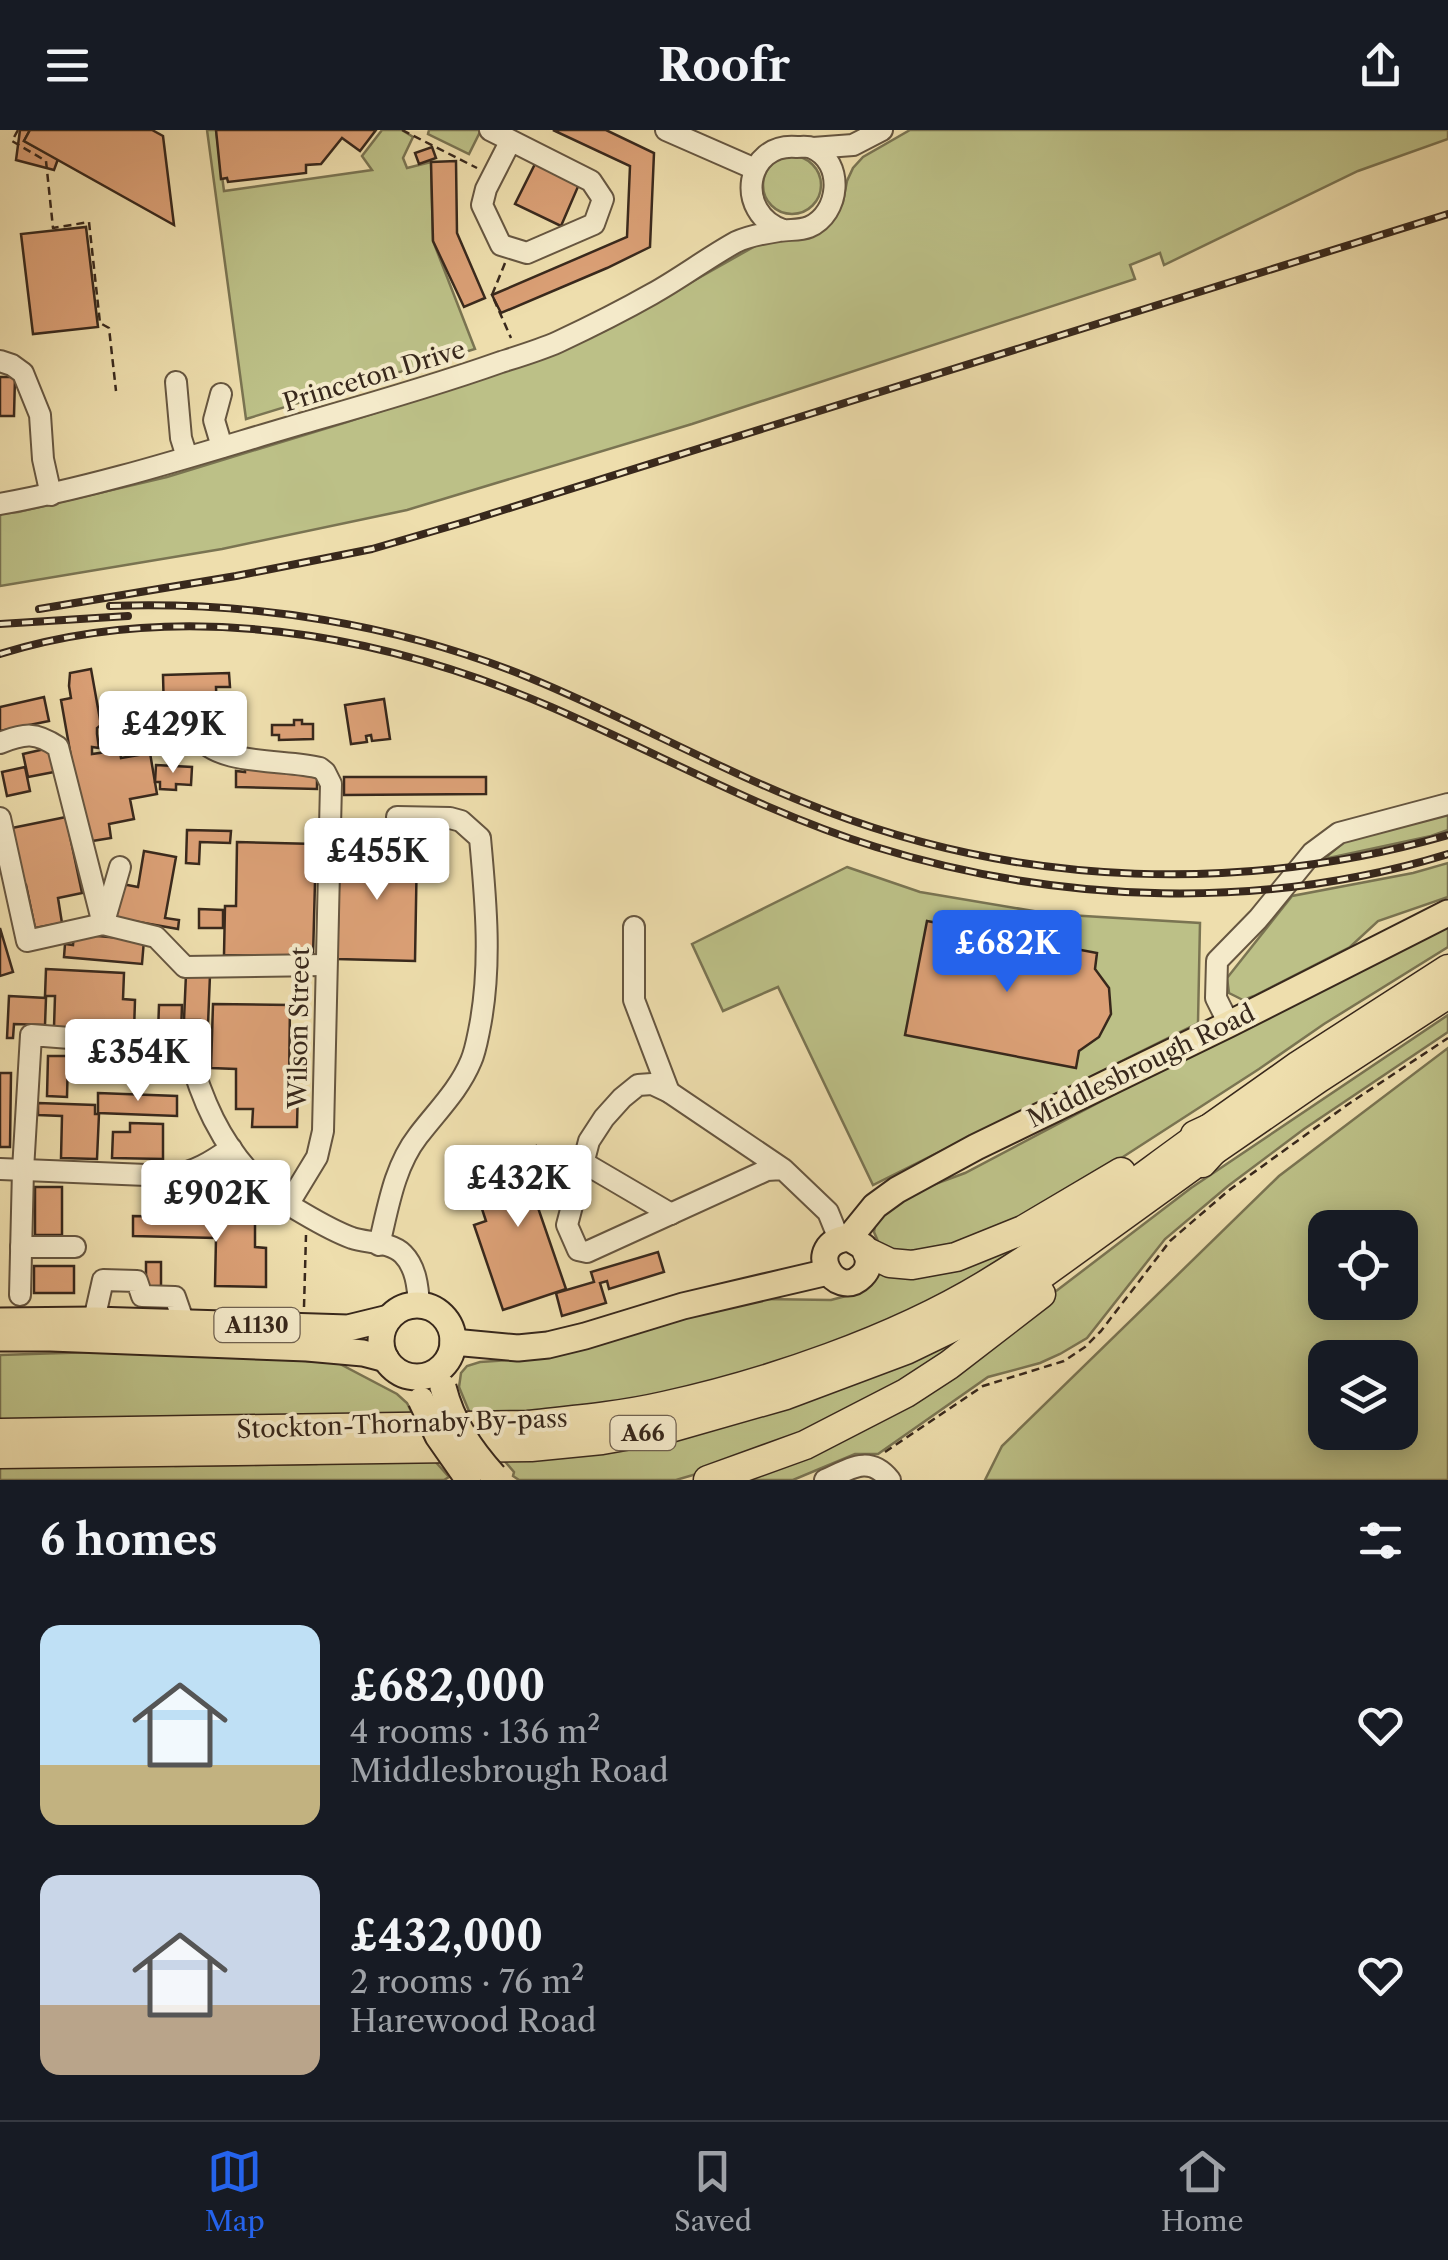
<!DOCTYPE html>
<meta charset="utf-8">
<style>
body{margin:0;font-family:"Libre Caslon Text",serif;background:#20242c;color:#f1f3f6;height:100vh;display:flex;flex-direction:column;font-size:38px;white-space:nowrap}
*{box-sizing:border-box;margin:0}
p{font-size:32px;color:#9ea1a6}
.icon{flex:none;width:55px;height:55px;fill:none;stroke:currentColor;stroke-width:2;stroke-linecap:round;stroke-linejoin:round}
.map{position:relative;height:1350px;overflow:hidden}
.details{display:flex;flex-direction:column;background:#171b24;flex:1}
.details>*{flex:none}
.controls{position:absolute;left:1308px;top:1080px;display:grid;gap:20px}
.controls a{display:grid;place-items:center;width:110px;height:110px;border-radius:20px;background:#171b24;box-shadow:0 5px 25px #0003;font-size:50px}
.price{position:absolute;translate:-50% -85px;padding:0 22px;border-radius:10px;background:#fff;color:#222;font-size:32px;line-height:65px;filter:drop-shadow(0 2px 5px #0008)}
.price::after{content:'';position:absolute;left:50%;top:60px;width:30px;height:22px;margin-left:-15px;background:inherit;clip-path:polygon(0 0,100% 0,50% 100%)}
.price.current{background:#2563eb;color:#fff}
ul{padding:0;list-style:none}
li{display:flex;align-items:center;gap:30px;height:250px;padding:0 40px}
li span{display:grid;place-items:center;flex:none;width:280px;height:200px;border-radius:20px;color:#555}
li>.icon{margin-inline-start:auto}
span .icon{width:120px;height:120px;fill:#fffc;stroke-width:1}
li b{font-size:42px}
h2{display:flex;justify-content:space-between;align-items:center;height:120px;padding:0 40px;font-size:42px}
header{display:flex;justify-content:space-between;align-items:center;height:130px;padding:0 40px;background:#171b24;font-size:45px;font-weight:700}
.tabs{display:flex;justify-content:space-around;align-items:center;height:140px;border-top:2px solid #363941;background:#171b24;font-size:28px;color:#9ea1a6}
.tabs a{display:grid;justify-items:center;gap:5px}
.tabs .current{color:#2563eb}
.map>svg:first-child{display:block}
.green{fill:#bcc087;stroke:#7a7452;stroke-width:2.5;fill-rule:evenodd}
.building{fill:#dba076;stroke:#38281c;stroke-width:2.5}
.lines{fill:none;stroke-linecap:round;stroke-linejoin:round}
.minor-casing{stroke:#665640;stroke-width:24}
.major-casing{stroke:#38281c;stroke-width:29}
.highway-casing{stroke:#38281c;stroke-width:31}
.path{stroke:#38281c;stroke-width:2.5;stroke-dasharray:8 5;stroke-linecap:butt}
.minor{stroke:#f4eaca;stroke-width:20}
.major{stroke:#eedead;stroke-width:25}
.highway{stroke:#eedead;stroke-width:28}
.rail-casing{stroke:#38281c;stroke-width:8}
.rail{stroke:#f4eaca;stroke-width:4;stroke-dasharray:11;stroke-linecap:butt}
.major-bridge-casing{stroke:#38281c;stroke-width:29;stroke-linecap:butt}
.major-bridge{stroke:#eedead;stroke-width:25}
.labels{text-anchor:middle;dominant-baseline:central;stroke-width:8;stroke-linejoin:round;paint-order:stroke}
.shield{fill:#f4eaca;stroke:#706250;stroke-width:2.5}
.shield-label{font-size:22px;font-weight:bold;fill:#38281c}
.street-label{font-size:25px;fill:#38281c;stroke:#f4eaca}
</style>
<header><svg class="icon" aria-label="menu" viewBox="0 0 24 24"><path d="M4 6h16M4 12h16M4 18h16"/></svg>Roofr<svg class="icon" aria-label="share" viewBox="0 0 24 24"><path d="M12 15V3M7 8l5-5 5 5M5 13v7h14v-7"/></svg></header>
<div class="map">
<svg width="1448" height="1350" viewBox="0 0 1448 1350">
<rect width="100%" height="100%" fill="#eedead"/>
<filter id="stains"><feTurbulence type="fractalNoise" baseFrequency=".002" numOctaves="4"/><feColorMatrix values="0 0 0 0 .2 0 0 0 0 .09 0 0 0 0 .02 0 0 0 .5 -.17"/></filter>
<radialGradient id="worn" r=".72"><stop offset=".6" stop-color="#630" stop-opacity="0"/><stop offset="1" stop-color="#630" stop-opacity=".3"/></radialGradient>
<g class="green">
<polygon points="207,0 216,0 224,61 372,40 362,26 382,0 402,0 413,7 403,28 407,38 431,32 433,111 475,219 246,289"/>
<polygon points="429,0 481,0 469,24 428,4"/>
<polygon points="910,0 1448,0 1448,9 1358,41 1164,135 1160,123 1130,135 1135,149 692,294 407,380 222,419 0,456 0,384 18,382 167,347 347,292 530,233 605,201 764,111 822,99 835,88 843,72 847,51 853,38 863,27"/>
<circle cx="792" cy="55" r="29"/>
<polygon points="1448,679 1448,700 1431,706 1324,729 1353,704"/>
<polygon points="1448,733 1448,767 1378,791 1350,817 1254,866 1243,870 1229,863 1227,848 1292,766 1413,743"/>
<polygon points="847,737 920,762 1051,784 1200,793 1198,893 873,1055 778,857 723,881 692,814"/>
<polygon points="1448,795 1448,817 1324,894 1259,939 1061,1067 977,1108 909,1126 880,1116 874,1102 876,1090 885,1079 927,1057 965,1043 1151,945"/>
<polygon points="1448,885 1448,902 1304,999 1228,1056 1165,1109 1087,1208 1060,1224 1040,1233 988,1247 878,1324 855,1324 793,1350 729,1350 1030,1181 1191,1058"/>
<path d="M1448,918V1350H985L1002,1316L1279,1046ZM1325,1098H1400V1172H1325ZM1325,1228H1400V1302H1325Z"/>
<polygon points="1063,1086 979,1149 825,1221 619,1275 471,1286 459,1257 461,1243 467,1236 480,1232 538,1228 757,1169 831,1170 861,1162 874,1151 881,1138"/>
<polygon points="991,1187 948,1224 825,1296 724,1336 676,1350 519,1350 513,1346 514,1342 502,1328"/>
<polygon points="95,1222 194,1224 338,1233 397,1264 407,1273 413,1285 0,1291 0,1225"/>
<polygon points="167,1329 175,1336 317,1334 328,1329 433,1329 449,1347 444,1350 0,1350 0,1332"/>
</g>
<g class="building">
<polygon points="20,0 30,0 24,11 58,29 54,40 16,30"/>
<polygon points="30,0 152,0 163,6 174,95 24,11"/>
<polygon points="216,0 376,0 360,21 342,8 321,34 306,35 306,43 228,52 227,48 221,49"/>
<polygon points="553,0 606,0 654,23 650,117 607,138 501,183 492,165 627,107 630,36"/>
<polygon points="432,17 436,28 419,34 415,23"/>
<polygon points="456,31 457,103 485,168 464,177 433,111 431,32"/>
<polygon points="536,32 580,52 561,96 515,74"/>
<polygon points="86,97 98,197 33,204 21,104"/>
<polygon points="0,247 15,247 14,286 0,286"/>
<polygon points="91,539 101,595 97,598 97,604 99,618 92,617 92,624 106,622 107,619 119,617 121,628 150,623 157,664 130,669 134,689 109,694 111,708 86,712 61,570 71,568 69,556 70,543"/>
<polygon points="229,543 230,557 216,557 217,583 164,584 163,545"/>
<polygon points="44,567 49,591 0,601 0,577"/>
<polygon points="384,569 390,609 372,611 371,605 366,606 367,612 351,614 345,575"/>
<polygon points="294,590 302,590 302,594 313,594 313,609 279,610 279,605 272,605 272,595 294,595"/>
<polygon points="49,618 54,642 28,647 23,624"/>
<polygon points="245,634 317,643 317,659 236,657 236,641 245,642"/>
<polygon points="156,635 192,637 191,655 176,654 176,660 160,659 160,652 155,652"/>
<polygon points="25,637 30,661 7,666 2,642"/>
<polygon points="344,647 486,647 486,664 344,665"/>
<polygon points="66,687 82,763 58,768 62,793 35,798 26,755 19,757 7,699"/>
<polygon points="187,700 231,701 230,713 200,712 199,734 186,733"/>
<polygon points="237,712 316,714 313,827 224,825 225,776 236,776"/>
<polygon points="340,715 417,717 415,831 337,829"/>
<polygon points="144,721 176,727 165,788 179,790 178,799 116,788 122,754 138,757"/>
<polygon points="199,779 223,780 223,798 199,798"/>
<polygon points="927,791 1097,823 1095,839 1109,858 1111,884 1099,907 1079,921 1076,938 905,905"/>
<polygon points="0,798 13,842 0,846"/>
<polygon points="74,804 144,810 142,834 64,827 65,814 73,815"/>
<polygon points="46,839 124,843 123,869 135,870 134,901 54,897 55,866 45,866"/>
<polygon points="186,844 210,845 207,920 199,920 200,890 184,890"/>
<polygon points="9,866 46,868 45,895 14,894 13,908 7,908"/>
<polygon points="213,874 290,875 289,954 298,954 297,997 252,997 253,979 236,979 236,939 211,938"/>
<polygon points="159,875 182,875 181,904 158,903"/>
<polygon points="48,926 68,926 67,967 47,966"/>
<polygon points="0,943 11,943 10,1017 0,1017"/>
<polygon points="98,963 177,966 177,986 98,983"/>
<polygon points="38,973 95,975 95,984 99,984 97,1029 61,1028 62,986 38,985"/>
<polygon points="130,993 163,994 163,1029 112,1028 113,1002 130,1002"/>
<polygon points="536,1016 552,1063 535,1069 566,1159 503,1180 474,1095 486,1091 482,1079 487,1077 480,1057 486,1055 479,1035"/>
<rect x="35" y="1057" width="27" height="48"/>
<polygon points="133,1086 255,1088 255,1117 266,1118 266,1157 215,1156 216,1108 133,1106"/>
<polygon points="658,1122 664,1142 609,1159 607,1151 600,1153 606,1173 562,1186 556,1163 594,1152 591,1142"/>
<rect x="146" y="1132" width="15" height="31"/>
<rect x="34" y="1136" width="40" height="27"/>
</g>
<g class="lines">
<defs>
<g id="minor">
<polyline points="490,0 591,51 603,69 594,94 527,123 501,115 482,75 486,59 510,12"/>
<polyline points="666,0 755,39"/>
<polyline points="813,18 853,15 882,0"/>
<polyline points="0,231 12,235 23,243 40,285 43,329 51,365"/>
<polyline points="176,252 181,308 187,327"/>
<polyline points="221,264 214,290 222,317"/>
<path d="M0,374C106,355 210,320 314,290C377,272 439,254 501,232C520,226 540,220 558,212C590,197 622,181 652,164C681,148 707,128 736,112C748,106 766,103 779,101C790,99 799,101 809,97C840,84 845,32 812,18C808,16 802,17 797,17C745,12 734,83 783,100"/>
<path d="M198,605C215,636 287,629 320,638L325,642L331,654L323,1001L317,1027L289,1073"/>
<path d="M0,613C25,603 36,602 58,617L103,794"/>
<polyline points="0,688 27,811 103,794 156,807 185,837 325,835"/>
<polyline points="104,792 120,737"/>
<polyline points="634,797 634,870 669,962"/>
<polyline points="1229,894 1216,868 1217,831 1258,789 1312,723 1339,703 1448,674"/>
<polyline points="584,1033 671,1084"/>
<path d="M0,1039L171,1046C195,1042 211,1032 231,1018"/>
<polyline points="783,1039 669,962 652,954 638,955 622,968 604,988 589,1011 567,1095 578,1120 587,1122 767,1040 783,1039 828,1082 839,1109"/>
<path d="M379,1115C388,1078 394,1037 418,1006C437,981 459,960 471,931C475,922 477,911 479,901C492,838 486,772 480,708L461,691L450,688L397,687"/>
<polyline points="21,1117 75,1117"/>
<path d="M20,1165L23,1040L31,905L187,917C201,968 220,1014 259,1052C275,1069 330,1100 352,1108C368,1113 391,1112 403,1124C416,1137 418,1157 419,1175"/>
<polyline points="94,1190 103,1150 137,1151 142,1166 175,1167 184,1193"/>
<path d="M825,1350C850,1339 869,1324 890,1350"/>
</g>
<g id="major">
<path d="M849,1108L864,1117C869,1127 871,1137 862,1146C835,1173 801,1113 849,1108L875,1076L897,1060L976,1017L1229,894L1448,783"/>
<circle cx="417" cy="1211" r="36"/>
<polyline points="0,1191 94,1190 348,1198 389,1188"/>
<polyline points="0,1208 51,1208 307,1218 363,1223 386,1229"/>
<polyline points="453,1212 518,1218 548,1215 585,1206 683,1176 828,1142"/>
</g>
<g id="highway">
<polyline points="1195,1005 1210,998 1299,935 1448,839"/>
<polyline points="1202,1033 1213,1021 1319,948 1448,864"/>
<polyline points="867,1122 890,1133 912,1135 956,1127 1023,1100 1121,1042"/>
<path d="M0,1303L528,1295C574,1290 620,1286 664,1276C769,1253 894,1210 985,1155C1063,1108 1136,1051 1210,998"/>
<polyline points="0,1324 531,1317 602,1310 670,1298 786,1265 906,1220 966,1191 1029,1154 1213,1021"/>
<polyline points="708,1350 805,1315 906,1263 949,1235 1041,1164"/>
</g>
</defs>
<use href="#minor" class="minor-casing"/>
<use href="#major" class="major-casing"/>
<use href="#highway" class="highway-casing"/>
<g class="path">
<polyline points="18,0 12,11 46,31 53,98 89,92 100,193 109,198 116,261"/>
<polyline points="402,0 477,38"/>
<polyline points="505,133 492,165 511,208"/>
<polyline points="304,1177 306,1105"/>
<polyline points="885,1322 983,1256 1064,1231 1085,1217 1101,1201 1170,1111 1228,1061 1347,975 1448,908"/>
</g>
<use href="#minor" class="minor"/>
<use href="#major" class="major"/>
<use href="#highway" class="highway"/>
<defs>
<g id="rail">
<path d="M110,476C252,471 398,494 530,548C630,589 725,643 826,681C1025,757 1243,764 1448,705"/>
<polyline points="39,479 236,446 372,419 468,391 1448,84"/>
<polyline points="0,494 128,486"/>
<path d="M0,524C182,468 380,503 551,577C660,624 763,682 876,717C1060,774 1263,781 1448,724"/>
</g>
</defs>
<use href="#rail" class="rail-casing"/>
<use href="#rail" class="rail"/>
<defs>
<g id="major-bridge">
<path d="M443,1257C452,1293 470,1319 494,1346"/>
<polyline points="421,1270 438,1306 468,1349"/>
</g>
</defs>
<use href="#major-bridge" class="major-bridge-casing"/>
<use href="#major-bridge" class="major-bridge"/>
</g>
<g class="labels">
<g class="shield">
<rect x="214.5" y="1178" width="85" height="34" rx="8"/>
<rect x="610.5" y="1286" width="65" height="34" rx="8"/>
</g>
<g class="shield-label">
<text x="257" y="1195">A1130</text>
<text x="643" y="1303">A66</text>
</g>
<g class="street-label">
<text transform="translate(374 246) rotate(-17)">Princeton Drive</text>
<text transform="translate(299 898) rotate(-89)">Wilson Street</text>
<text transform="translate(1141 936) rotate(-26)">Middlesbrough Road</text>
<text transform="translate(402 1294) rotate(-2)">Stockton-Thornaby By-pass</text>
</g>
</g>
<rect width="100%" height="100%" filter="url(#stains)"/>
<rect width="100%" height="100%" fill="url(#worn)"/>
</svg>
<div class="controls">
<a><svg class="icon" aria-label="locate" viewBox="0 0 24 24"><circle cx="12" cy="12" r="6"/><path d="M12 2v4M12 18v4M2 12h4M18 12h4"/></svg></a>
<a><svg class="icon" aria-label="layers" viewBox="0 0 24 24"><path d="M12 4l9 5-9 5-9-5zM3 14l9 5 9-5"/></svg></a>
</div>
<b class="price" style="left:173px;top:646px">£429K</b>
<b class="price" style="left:377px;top:773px">£455K</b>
<b class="price current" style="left:1007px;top:865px">£682K</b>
<b class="price" style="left:138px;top:974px">£354K</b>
<b class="price" style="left:518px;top:1100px">£432K</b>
<b class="price" style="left:216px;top:1115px">£902K</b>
</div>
<section class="details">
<h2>6 homes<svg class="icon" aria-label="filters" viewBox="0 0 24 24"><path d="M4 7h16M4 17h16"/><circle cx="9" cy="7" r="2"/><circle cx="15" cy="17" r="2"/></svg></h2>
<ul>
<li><span style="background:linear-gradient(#bfe0f5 70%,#c2b280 0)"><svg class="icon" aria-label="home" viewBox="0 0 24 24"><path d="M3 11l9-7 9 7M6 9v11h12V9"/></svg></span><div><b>£682,000</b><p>4 rooms · 136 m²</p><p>Middlesbrough Road</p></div><svg class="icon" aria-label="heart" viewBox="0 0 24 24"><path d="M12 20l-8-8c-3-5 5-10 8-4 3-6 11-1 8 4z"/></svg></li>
<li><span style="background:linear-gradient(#c9d6e8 65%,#b9a48a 0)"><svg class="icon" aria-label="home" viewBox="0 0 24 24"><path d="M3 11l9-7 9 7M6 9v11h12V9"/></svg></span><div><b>£432,000</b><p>2 rooms · 76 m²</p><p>Harewood Road</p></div><svg class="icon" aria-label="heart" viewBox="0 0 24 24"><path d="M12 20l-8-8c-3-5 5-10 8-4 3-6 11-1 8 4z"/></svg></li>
</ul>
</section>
<nav class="tabs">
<a class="current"><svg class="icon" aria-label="map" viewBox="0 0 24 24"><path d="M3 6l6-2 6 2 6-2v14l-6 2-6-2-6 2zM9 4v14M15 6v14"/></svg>Map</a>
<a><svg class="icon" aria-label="saved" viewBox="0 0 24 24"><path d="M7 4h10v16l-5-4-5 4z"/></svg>Saved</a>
<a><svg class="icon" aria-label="home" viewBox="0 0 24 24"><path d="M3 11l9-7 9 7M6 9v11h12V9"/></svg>Home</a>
</nav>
